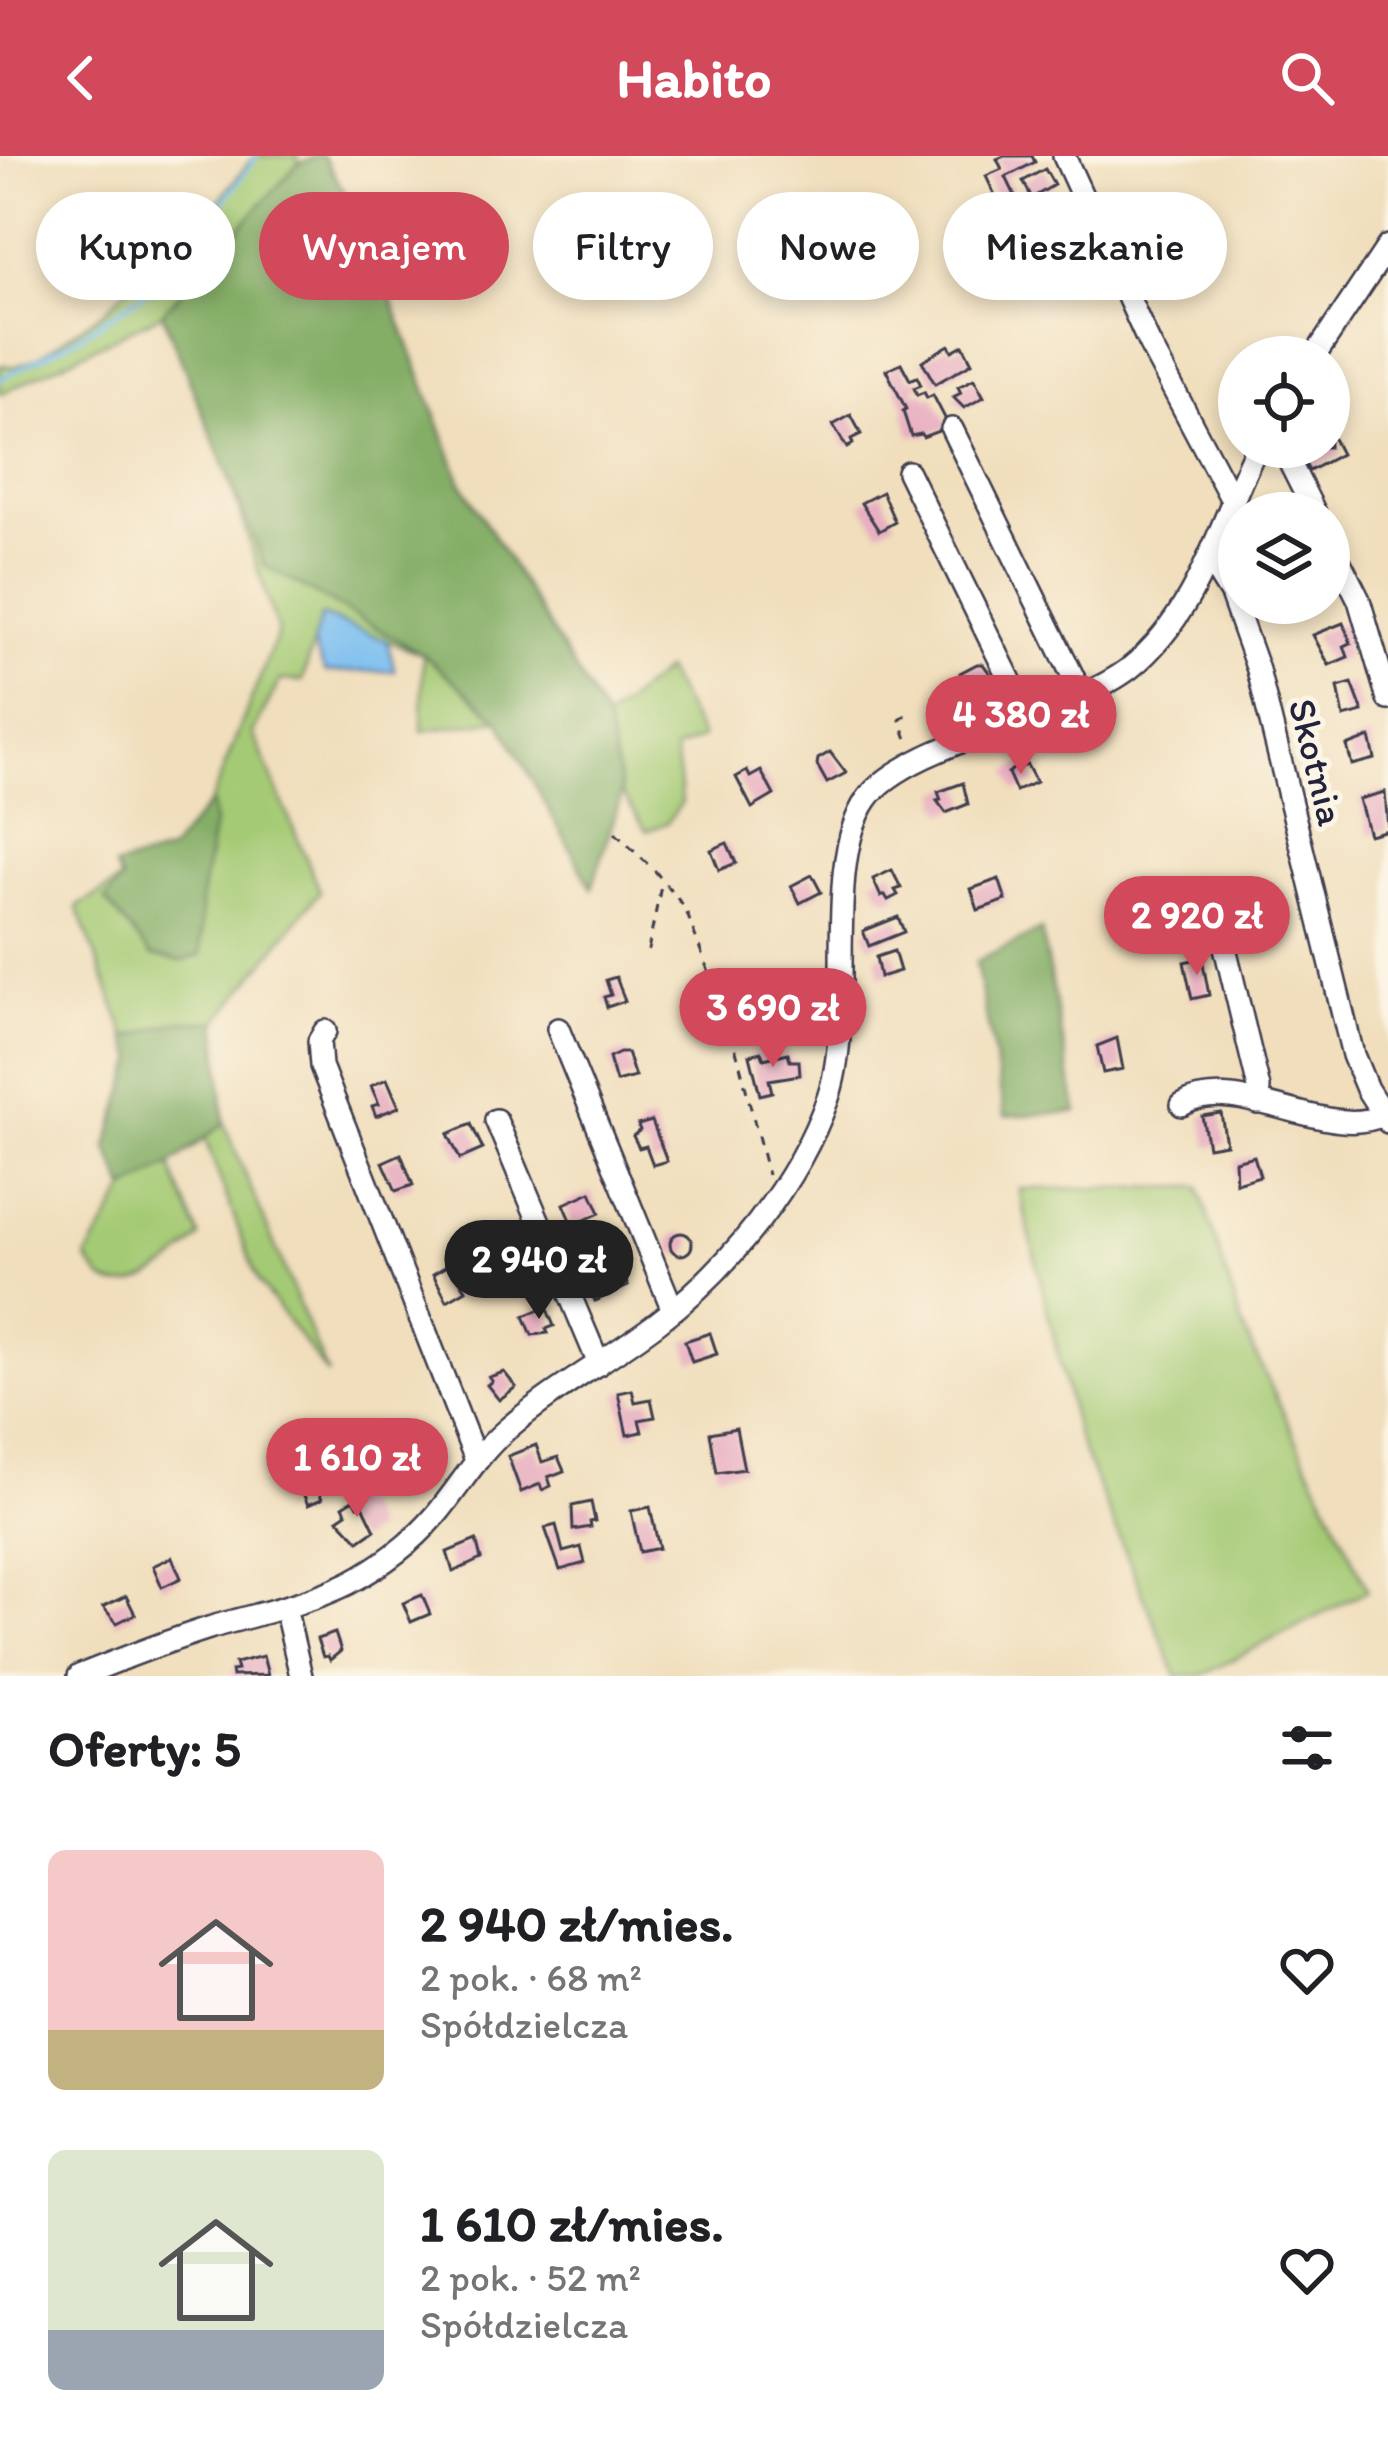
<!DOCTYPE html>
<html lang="pl">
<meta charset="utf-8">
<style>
body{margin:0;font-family:Itim,sans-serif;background:#f2f2f2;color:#202124;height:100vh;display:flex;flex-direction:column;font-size:45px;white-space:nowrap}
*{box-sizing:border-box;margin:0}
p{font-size:39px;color:#757577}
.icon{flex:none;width:66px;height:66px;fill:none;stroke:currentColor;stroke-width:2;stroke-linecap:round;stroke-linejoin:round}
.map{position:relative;height:1520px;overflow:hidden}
.drawer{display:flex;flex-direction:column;background:#fff;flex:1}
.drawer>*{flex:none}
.guide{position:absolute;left:36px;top:36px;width:1317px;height:108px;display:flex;gap:24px}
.tools{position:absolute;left:1218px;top:180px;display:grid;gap:24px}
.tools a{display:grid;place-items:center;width:132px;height:132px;border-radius:50%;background:#fff;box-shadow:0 6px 18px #0003;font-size:60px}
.price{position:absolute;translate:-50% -102px;padding:0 27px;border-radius:42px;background:#d1495b;color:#fff;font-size:39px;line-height:78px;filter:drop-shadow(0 3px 6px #0008)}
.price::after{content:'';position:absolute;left:50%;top:72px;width:36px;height:27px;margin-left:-18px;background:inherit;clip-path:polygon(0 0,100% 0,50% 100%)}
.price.active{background:#222;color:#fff}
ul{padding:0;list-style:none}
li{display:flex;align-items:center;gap:36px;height:300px;padding:0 48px}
li span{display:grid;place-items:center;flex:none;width:336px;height:240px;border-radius:18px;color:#555}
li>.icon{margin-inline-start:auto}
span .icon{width:144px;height:144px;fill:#fffc;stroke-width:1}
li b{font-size:51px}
h2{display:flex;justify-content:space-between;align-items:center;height:144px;padding:0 48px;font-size:51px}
.chip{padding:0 42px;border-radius:54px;background:#fff;box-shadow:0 6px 18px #0003;font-size:42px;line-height:108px}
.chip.active{background:#d1495b;color:#fff}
header{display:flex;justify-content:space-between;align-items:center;height:156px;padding:0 48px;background:#d1495b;color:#fff;font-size:54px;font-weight:700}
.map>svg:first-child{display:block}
.green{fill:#a5ca74;stroke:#647658;stroke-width:3}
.forest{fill:#84ae66;stroke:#536850;stroke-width:3}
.water{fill:#79bef0;stroke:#4e7096;stroke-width:3}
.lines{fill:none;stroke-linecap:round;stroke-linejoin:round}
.stream{stroke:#79bef0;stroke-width:4.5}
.building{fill:#e8afc1}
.minor-casing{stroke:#413e4e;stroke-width:26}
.path{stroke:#413e4e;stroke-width:3;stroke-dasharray:9 9;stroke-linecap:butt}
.minor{stroke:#fff;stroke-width:21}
.labels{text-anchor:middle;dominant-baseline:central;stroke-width:10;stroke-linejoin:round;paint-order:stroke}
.street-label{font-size:39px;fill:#22223b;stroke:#fcf5e5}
</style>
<header><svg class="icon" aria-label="back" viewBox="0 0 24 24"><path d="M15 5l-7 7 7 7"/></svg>Habito<svg class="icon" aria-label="search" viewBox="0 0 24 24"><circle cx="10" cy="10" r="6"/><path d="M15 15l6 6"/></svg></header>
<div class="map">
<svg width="1388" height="1520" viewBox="0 0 1388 1520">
<rect width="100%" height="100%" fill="#fcf5e5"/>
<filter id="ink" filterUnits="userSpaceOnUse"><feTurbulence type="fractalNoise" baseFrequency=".00833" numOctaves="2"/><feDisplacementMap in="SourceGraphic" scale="24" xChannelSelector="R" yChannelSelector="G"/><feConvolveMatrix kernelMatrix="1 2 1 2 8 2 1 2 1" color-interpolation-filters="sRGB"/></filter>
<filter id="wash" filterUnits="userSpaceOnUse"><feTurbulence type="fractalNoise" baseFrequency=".004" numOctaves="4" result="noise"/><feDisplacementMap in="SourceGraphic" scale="48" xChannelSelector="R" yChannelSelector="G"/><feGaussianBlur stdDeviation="2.7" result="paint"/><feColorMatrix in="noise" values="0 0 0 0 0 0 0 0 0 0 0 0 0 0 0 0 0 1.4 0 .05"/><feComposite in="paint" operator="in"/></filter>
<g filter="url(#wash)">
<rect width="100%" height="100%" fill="#f0debc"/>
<g class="green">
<path d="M254,0H298V8L323,0L362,66L461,326L606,564L665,514L702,582L675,594L682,646L667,667L647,675L622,637L592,732L500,564L422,575L423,498L322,460L302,525L280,524L253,577L320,735L217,866L224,967L328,1219L258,1125L205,983L170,1009L200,1081C182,1101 134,1143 105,1125C98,1121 91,1108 86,1102L126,1034L107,991L135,903L77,751L121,725L115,711L169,696L211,645L278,476L221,298L162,158L0,238V209L15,211L39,201L106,154L135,124L164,114Z"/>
<polygon points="1199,1031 1242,1170 1368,1434 1201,1520 1177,1520 1077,1280 1019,1033"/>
</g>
<g class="forest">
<polygon points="316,0 323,0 362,66 461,326 606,565 622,636 592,732 499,564 423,498 265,410 162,157 297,9"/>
<polygon points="211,645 214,667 201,742 201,799 182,805 152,800 105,744 122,725 115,711 169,696"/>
<polygon points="1041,774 1077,956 1005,960 976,806"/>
<polygon points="180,865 217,866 224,967 170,1009 126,1034 107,991 135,903 127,882"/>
</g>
<polygon class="water" points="321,460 387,484 395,515 325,516 313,488"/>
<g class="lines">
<polyline class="stream" points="0,223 75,183 165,124 257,0"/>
</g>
<g id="blocks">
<g class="building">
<polygon points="1004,0 1032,0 1035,6 1006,21 1021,52 999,62 992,47 997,44 986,20 1002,13 997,3"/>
<polygon points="1045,13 1054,29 1032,42 1023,25"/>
<polygon points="1003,76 1013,96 993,106 983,86"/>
<polygon points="949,189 952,195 963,189 972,207 935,228 922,205"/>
<polygon points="901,207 910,224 917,221 921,229 914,232 917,239 924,236 927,242 933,239 948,268 944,273 923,281 921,278 911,280 903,255 906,253 886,214"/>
<polygon points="974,223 984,241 964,252 953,241 961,237 958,231"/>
<polygon points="851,259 861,278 851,283 853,288 847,292 833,269"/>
<polygon points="1329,275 1341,298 1309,315 1296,291 1329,291"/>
<polygon points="882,336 895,366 879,375 861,347"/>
<polygon points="1343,467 1351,487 1344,490 1348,501 1329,509 1313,479"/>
<polygon points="977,508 983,508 991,519 967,532 960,517"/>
<polygon points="1352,527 1363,556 1344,561 1338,531"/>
<polygon points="1370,581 1375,603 1352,609 1347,590"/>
<polygon points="830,596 846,617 827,627 817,609 818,603"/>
<polygon points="1018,609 1019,612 1027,609 1036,626 1016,635 1008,617"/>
<polygon points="747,615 750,621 761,615 774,639 752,652 736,621"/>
<polygon points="963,627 968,648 946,657 937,645 941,644 938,636"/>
<polygon points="1385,636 1388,674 1369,679 1359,643"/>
<polygon points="727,687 736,707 719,714 711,694"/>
<polygon points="892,714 901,732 895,734 898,739 888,744 885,739 881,741 873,723"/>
<polygon points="812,719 821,736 800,747 791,730"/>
<polygon points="999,723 1006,744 978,754 971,733"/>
<polygon points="1197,744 1203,745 1210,780 1194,784 1184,750"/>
<polygon points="898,761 904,776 869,790 863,775"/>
<polygon points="894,795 900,815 880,821 876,801"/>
<polygon points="1202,802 1209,839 1192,843 1184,806"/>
<polygon points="616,821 625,845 607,851 604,841 611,839 606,824"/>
<polygon points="1117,882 1123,913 1103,917 1097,890"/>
<polygon points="761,896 764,903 788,897 790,905 799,905 800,919 769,924 772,936 760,939 750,899"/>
<polygon points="620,897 627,897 635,921 616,926 609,902"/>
<polygon points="387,923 399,951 376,960 372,950 379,948 371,930"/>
<polygon points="1221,957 1226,988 1208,991 1202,960"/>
<polygon points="652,965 667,1005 653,1009 646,990 639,992 633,980 640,974 638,969"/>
<polygon points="471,968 483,993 460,1003 448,978"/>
<polygon points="401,998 413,1029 396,1035 383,1006"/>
<polygon points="1254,1000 1260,1020 1236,1027 1235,1005"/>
<polygon points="591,1036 600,1057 573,1069 564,1048"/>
<circle cx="681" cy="1088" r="11"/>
<polygon points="533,1085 538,1108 521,1116 512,1094"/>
<polygon points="450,1108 466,1134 447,1145 433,1118"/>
<polygon points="619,1111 628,1130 595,1145 586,1125"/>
<polygon points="546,1151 554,1170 546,1173 548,1177 532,1179 524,1160"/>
<polygon points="710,1177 717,1198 692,1206 685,1185"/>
<polygon points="504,1216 516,1231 499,1244 487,1229 492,1225 489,1221"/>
<polygon points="632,1234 635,1246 651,1243 655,1261 639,1264 642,1276 627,1279 618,1237"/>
<polygon points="736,1272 744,1313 717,1317 710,1277"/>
<polygon points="536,1289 542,1306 558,1301 564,1315 548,1321 551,1330 542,1334 540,1328 521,1336 508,1300"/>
<polygon points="306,1305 322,1343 308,1349 292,1311"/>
<polygon points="354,1343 358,1350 362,1347 375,1374 359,1385 338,1363 347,1357 343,1350"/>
<polygon points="591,1346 595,1365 590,1366 591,1371 573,1374 572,1350"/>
<polygon points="650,1351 659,1392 640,1396 631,1355"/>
<polygon points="556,1369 563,1396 581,1391 585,1407 560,1414 545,1372"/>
<polygon points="476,1384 481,1403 453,1416 447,1396"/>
<polygon points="172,1401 181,1422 162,1431 153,1410"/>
<polygon points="422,1439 430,1458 411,1466 403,1447"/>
<polygon points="126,1440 135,1458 117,1467 103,1451"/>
<polygon points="335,1477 341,1495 330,1504 328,1500 323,1501 317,1483"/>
<polygon points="263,1500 268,1519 232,1520 231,1515 237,1514 235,1507"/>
</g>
</g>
</g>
<g filter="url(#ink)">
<use href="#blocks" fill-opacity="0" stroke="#413e4e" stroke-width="3"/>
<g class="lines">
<defs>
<g id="minor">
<polyline points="1064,0 1149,187 1231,342"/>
<polyline points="1314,201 1388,90"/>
<polyline points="952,273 1082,539"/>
<polyline points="1282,291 1315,357"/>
<polyline points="908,316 1028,561"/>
<polyline points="1329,384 1359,444 1388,543"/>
<polyline points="1209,403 1231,438 1258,514 1353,899 1367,933 1388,966"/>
<polyline points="1214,746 1259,932 1258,947"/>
<polyline points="558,873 673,1154"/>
<polyline points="325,875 319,885 321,910 476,1304"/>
<path d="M1182,949C1237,917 1330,986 1382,959"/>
<polyline points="496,964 599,1208"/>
<polyline points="285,1451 301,1520"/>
<path d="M79,1520C121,1503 165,1486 209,1472C255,1458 305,1449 349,1427C381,1410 412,1387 436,1359C460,1330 477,1299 506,1274C552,1234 608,1204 657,1167C729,1113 798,1027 828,942C857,858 821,709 867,643C907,586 1067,561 1130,512C1199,457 1219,367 1257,291"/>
</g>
</defs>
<use href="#minor" class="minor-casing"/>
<g class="path">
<polyline points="906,559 900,564 909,588"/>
<polyline points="615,677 655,715 685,752 733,882 768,1019"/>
<polyline points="648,794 662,725"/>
</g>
<use href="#minor" class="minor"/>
</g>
</g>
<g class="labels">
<g class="street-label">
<text transform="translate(1317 606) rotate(76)">Skotnia</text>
</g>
</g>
</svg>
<div class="tools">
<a><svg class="icon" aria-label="locate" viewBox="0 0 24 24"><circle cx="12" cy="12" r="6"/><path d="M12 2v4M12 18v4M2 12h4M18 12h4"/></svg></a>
<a><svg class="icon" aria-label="layers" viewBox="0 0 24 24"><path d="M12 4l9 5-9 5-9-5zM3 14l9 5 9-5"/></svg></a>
</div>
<b class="price" style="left:1021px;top:621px">4 380 zł</b>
<b class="price" style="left:1197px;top:822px">2 920 zł</b>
<b class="price" style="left:773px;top:914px">3 690 zł</b>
<b class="price active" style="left:539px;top:1166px">2 940 zł</b>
<b class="price" style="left:357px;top:1364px">1 610 zł</b>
<div class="guide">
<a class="chip">Kupno</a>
<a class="chip active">Wynajem</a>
<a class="chip">Filtry</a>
<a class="chip">Nowe</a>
<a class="chip">Mieszkanie</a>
</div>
</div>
<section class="drawer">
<h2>Oferty: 5<svg class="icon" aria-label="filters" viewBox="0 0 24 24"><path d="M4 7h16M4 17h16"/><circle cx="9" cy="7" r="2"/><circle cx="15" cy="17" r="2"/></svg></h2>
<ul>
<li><span style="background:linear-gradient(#f6c9c9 75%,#c2b280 0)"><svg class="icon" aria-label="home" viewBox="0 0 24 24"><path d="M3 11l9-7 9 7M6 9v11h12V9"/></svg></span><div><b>2 940 zł/mies.</b><p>2 pok. · 68 m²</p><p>Spółdzielcza</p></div><svg class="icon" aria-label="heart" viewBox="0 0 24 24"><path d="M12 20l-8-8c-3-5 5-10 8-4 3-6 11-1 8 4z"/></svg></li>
<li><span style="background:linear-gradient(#dfe7d0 75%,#9aa5b1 0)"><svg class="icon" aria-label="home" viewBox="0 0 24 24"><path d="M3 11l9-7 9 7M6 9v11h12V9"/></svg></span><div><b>1 610 zł/mies.</b><p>2 pok. · 52 m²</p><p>Spółdzielcza</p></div><svg class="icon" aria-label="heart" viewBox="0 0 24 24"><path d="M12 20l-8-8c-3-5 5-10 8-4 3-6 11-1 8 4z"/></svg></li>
</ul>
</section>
